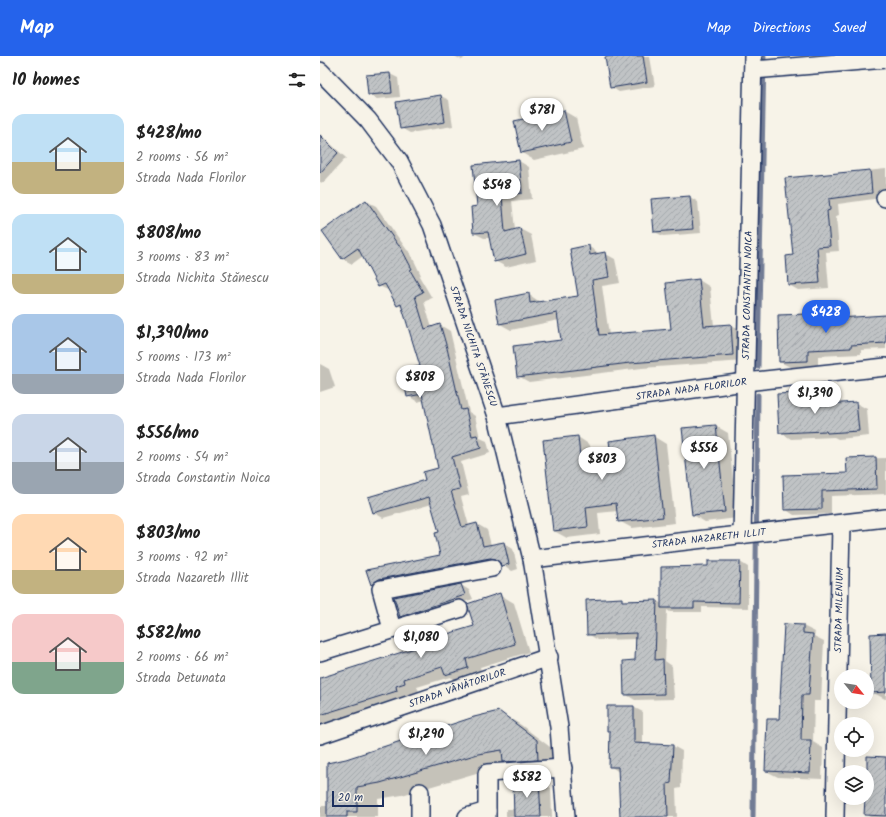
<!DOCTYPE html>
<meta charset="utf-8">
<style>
body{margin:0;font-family:Kalam,sans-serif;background:#f2f2f2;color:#222;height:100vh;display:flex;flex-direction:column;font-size:15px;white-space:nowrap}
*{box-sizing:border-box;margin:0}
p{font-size:13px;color:#767676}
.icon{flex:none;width:22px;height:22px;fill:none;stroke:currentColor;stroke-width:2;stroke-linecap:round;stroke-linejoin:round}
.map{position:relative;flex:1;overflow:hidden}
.details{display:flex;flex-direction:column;background:#fff;width:320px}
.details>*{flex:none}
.needle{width:26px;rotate:120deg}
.controls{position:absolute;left:514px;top:613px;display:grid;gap:8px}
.controls a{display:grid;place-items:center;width:40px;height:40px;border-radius:50%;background:#fff;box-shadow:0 4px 16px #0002;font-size:20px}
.scale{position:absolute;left:12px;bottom:10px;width:52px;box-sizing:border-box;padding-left:4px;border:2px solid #1b2f5e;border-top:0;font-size:11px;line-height:14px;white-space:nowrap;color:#1b2f5e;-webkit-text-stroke:3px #f7f3e8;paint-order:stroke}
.price{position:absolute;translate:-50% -34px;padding:0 9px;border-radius:14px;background:#fff;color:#222;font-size:13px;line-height:26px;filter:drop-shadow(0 1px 2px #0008)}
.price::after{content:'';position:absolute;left:50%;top:24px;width:12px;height:9px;margin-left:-6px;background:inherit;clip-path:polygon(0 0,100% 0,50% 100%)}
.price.current{background:#2563eb;color:#fff}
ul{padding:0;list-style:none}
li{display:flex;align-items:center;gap:12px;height:100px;padding:0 12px}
li span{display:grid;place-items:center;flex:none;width:112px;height:80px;border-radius:12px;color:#555}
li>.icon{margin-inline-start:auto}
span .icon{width:48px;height:48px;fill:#fffc;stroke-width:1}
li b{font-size:17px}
h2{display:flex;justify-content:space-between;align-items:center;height:48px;padding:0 12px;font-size:17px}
header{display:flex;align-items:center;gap:24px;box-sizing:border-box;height:56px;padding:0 20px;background:#2563eb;color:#fff}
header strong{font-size:19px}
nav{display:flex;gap:22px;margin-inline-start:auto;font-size:14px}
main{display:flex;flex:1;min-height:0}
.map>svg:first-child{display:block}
.shadow{fill:#0003}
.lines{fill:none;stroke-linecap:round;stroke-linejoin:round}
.stream{stroke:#727c95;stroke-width:5}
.building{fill:url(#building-hatch);stroke:#1b2f5e}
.minor-casing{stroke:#1b2f5e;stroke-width:20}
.minor{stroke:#f7f3e8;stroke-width:17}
.labels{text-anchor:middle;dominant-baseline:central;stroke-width:3;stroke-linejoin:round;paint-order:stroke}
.street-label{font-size:10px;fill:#1b2f5e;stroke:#f7f3e8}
</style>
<header>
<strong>Map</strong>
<nav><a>Map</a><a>Directions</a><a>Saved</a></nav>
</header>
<main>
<section class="details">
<h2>10 homes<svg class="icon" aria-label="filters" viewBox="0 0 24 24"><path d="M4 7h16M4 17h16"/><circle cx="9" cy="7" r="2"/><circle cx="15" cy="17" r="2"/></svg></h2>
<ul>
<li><span style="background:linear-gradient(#bfe0f5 60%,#c2b280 0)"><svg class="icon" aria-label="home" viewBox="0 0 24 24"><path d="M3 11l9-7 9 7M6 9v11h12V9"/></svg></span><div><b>$428/mo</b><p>2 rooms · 56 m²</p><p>Strada Nada Florilor</p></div></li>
<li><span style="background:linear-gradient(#bfe0f5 75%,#c2b280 0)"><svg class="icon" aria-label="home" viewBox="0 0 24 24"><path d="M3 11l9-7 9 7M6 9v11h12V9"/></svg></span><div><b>$808/mo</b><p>3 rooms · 83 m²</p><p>Strada Nichita Stănescu</p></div></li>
<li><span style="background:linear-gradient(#a9c7e8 75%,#9aa5b1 0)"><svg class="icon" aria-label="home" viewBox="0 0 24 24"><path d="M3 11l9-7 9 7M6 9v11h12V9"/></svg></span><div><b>$1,390/mo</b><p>5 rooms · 173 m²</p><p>Strada Nada Florilor</p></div></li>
<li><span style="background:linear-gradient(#c9d6e8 60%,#9aa5b1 0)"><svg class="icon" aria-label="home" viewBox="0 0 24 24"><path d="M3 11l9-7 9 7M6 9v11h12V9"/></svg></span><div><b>$556/mo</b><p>2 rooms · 54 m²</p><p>Strada Constantin Noica</p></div></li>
<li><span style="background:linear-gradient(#ffd9b3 70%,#c2b280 0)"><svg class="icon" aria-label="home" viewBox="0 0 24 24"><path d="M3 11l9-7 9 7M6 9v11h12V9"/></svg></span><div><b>$803/mo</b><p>3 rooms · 92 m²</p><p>Strada Nazareth Illit</p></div></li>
<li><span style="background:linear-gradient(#f6c9c9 60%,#7fa58c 0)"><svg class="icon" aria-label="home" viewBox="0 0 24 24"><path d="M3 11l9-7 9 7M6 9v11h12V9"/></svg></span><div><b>$582/mo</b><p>2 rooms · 66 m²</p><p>Strada Detunata</p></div></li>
</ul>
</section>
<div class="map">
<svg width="566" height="761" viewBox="0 0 566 761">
<defs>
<pattern id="building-hatch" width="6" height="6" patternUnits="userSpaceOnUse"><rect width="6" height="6" fill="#c0c3c5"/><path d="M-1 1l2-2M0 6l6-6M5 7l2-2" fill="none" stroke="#a4a8ac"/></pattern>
</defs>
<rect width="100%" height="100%" fill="#f7f3e8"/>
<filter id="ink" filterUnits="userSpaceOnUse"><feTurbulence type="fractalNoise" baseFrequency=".025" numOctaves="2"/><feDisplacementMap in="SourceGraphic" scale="8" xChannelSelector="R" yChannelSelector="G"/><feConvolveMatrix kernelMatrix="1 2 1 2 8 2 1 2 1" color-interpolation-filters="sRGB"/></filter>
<g filter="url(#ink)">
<g class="shadow">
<polygon points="134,0 146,0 142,4"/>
<polygon points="298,0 330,1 335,30 299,36 291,31"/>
<polygon points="70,18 78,22 80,41 57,43 48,39"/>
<polygon points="121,40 129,44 133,70 90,77 81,72"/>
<polygon points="244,55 256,62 263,93 214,104 202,97"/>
<polygon points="0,78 26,102 3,127 0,126"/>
<polygon points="199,105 209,111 212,143 192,145 195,174 200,173 211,179 216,204 186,211 175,205 170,182 164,182 154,177 158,151"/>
<polygon points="566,113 566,137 561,142 518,148 519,159 516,160 519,195 506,196 509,232 478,234 469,229 474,200 466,123"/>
<polygon points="370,141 378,146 381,177 343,180 335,176"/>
<polygon points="46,145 56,150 87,194 90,196 101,219 99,220 112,242 104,246 112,272 120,269 130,275 149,356 155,360 160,382 167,385 170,397 141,406 149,439 141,441 149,470 157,468 167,474 171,489 184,487 193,493 198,513 192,515 181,507 69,528 61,534 52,528 48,515 121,500 120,477 112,448 63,462 53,456 106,425 119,413 104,344 98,346 88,340 101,311 84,253 78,249 70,235 59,230 43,200 32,208 23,203 4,175"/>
<polygon points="268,190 280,198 284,197 295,203 300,227 282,230 289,279 352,274 347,227 379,224 390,231 394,270 410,269 421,275 424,305 322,312 209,326 198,320 242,285 239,264 191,274 180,268 176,245 208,238 220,246 260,241"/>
<polygon points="487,259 496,265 566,260 566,293 541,294 541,298 498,300 498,311 470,311 460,306"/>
<polygon points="0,308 9,313 15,331 0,336"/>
<polygon points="494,337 505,344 505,349 536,347 547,353 549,380 518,383 514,381 471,383 460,376"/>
<polygon points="396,370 408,377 417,462 385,466 373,459"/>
<polygon points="333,380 346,388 355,467 312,472 299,465 298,455 278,457 280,478 247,482 234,475 258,381 270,389 271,401 292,399"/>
<polygon points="566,402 566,438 511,440 511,458 474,459 465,453 528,418 528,403"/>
<polygon points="389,506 420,506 428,511 428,552 382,551 382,556 350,556 347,554 345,605 352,610 354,643 315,644 305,638 316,605 317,583 278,584 268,578 267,545 337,545 342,548 389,511"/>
<polygon points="141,529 149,534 153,543 89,565 80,560"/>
<polygon points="179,538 194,547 209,596 160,611 162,620 140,626 130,621 97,631 99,635 89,639 91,643 0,671 0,623 100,591 156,570"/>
<polygon points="483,570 495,576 494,580 504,585 501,645 494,645 493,686 503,692 502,723 458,721 446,715"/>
<polygon points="566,578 566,643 565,643 552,636"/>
<polygon points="313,651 323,656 323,689 353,690 362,695 361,732 356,733 357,761 301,761 299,716 290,710 291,676 288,674"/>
<polygon points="179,656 201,669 238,697 239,716 180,710 82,739 58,743 58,761 0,761 0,750 8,750 26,704"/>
<polygon points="566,702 566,761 550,761 545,758 547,721"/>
<polygon points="218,725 231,732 232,761 186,761 186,753 195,753"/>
</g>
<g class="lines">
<g class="stream">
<polyline points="438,311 444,0"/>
<polyline points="433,761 438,339"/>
</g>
</g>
<g class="building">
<polygon points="292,0 323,0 327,26 290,32 285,1"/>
<polygon points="70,17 72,37 48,39 46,19"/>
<polygon points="121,39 125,66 80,73 76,46"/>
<polygon points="244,54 251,86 201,97 194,65"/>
<polygon points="0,79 18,97 0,117"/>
<polygon points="199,104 202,137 182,140 185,176 200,172 206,198 174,206 168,176 153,177 151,151 157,150 153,109"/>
<polygon points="550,114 552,137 509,143 510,154 507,155 510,190 497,191 500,227 468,229 466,200 473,199 465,122"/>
<polygon points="370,140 373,173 334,176 331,143"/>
<polygon points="46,144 79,190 80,190 92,213 90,214 103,236 95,240 105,273 120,268 127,292 141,354 146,353 152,380 157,379 161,392 132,401 140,433 131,435 142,471 157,467 163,490 184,486 189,508 182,510 176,503 170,502 59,523 51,529 46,514 120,499 115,477 119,476 109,441 53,457 48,441 105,424 103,416 118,412 102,338 87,341 82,314 100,310 81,248 77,250 65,228 58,231 38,192 22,203 2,175"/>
<polygon points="269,189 270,199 285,196 289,221 272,224 279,279 351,273 346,227 379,223 384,270 411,268 413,299 310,307 197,321 193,290 241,284 237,257 179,268 175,244 209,237 210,247 258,240 250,193"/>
<polygon points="487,258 487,264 566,259 566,287 531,289 531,292 488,294 488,305 459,306 458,259"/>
<polygon points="494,336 495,349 536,346 539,375 507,377 506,375 459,377 457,338"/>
<polygon points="396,369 405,456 372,459 362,372"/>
<polygon points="334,379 343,461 298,466 296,447 266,451 268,471 233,475 223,384 258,380 260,401 291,398 289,385"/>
<polygon points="556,401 557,433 502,435 502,453 464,454 463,419 527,417 526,402"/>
<polygon points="388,505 420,505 419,547 374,546 374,552 341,552 341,511 388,510"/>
<polygon points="141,528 145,539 80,561 74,541"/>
<polygon points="180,537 195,588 146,603 148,612 125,619 122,611 84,623 85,627 76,630 77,635 0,659 0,622 98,591 97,587 154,570 147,548"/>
<polygon points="302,542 302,545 337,544 335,604 343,603 344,638 304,639 303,605 315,604 316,577 267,579 266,544"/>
<polygon points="464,568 483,569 483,577 493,578 489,639 482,639 481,684 491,684 490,717 445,715 447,663 459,663"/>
<polygon points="566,577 566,636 551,637 550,578"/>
<polygon points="287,650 314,650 314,687 353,689 351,727 347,728 348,761 300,761 298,711 289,711 290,675 287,675"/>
<polygon points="179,655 217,684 218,704 183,706 182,694 158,698 60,727 37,731 37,756 27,756 27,761 7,761 7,707 26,703 154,661"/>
<polygon points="547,700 566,701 566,760 544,759 545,742 547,742"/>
<polygon points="219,724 221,761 194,761 193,725"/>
</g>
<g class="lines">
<defs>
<g id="minor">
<polyline points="433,14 566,3"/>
<path id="s1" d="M0,15L48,64L79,105L112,169L177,360L212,503L239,671L246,761"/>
<polyline points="565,142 566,142"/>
<path id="s2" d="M177,360L425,326L566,311"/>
<path id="s3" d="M422,479L433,0"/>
<path id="s4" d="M212,503L566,462"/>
<polyline points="72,573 61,533 172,512"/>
<polyline points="0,596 139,553"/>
<path id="s5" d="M0,679L229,601"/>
<polyline points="100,736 100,761"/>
<polyline points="147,761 167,755"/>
<polyline points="167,761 167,717 243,712"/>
<path id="s6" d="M515,761L521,468"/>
</g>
</defs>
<use href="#minor" class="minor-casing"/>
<use href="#minor" class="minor"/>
</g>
</g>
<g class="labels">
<g class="street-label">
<text stroke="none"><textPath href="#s3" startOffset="240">STRADA CONSTANTIN NOICA</textPath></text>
<text stroke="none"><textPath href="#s1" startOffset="320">STRADA NICHITA STĂNESCU</textPath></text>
<text stroke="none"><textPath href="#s2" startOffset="196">STRADA NADA FLORILOR</textPath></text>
<text stroke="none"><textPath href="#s4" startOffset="178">STRADA NAZARETH ILLIT</textPath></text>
<text stroke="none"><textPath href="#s6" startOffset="207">STRADA MILENIUM</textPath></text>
<text stroke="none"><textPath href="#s5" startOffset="145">STRADA VÂNĂTORILOR</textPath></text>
</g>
</g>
</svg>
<div class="controls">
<a><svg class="needle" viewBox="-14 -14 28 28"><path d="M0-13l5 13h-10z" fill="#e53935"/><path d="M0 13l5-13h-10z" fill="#767676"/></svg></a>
<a><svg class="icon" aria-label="locate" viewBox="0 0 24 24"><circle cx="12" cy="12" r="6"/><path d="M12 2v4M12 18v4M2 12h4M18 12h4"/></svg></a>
<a><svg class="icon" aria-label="layers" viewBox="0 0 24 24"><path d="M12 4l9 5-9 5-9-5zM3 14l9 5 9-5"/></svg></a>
</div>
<div class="scale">20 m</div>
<b class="price" style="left:222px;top:76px">$781</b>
<b class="price" style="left:177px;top:151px">$548</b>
<b class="price current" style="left:506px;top:278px">$428</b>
<b class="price" style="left:100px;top:343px">$808</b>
<b class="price" style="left:495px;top:359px">$1,390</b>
<b class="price" style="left:384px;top:414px">$556</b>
<b class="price" style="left:282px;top:425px">$803</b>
<b class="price" style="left:101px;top:603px">$1,080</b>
<b class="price" style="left:106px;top:700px">$1,290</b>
<b class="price" style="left:207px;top:743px">$582</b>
</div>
</main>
